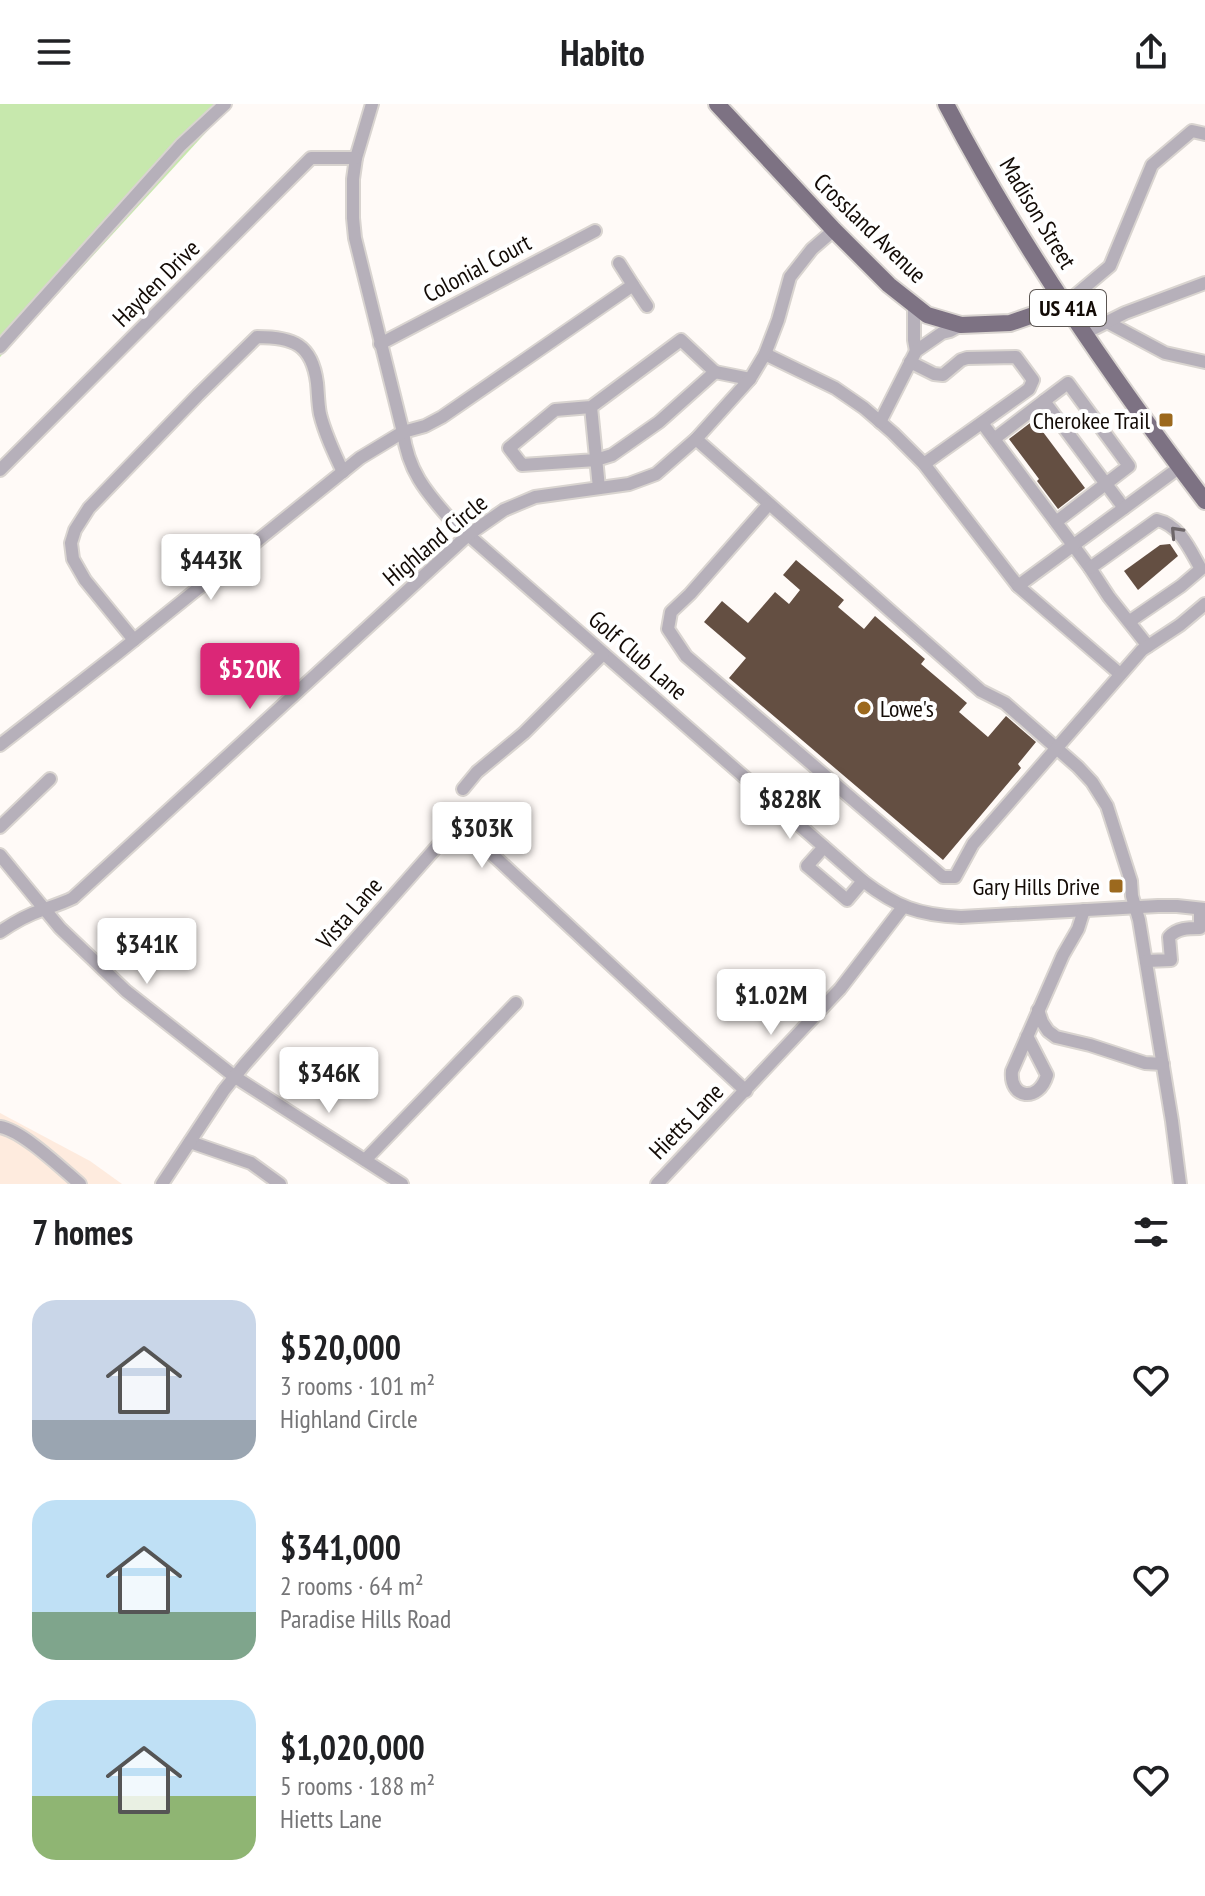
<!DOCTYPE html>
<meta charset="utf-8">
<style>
body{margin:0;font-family:"PT Sans Narrow",sans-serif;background:#f6f6f6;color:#202124;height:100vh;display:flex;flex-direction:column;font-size:30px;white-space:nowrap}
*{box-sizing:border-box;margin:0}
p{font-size:26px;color:#757577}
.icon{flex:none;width:44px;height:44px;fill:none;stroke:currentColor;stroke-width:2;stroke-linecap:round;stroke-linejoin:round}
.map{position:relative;height:1080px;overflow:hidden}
.drawer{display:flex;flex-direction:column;background:#fff;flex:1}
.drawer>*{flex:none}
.price{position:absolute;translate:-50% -68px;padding:0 18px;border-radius:8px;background:#fff;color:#222;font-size:26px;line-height:52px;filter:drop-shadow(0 2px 4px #0008)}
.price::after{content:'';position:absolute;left:50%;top:48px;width:24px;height:18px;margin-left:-12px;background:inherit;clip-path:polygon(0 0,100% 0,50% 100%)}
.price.on{background:#db2777;color:#fff}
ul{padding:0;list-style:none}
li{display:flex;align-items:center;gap:24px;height:200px;padding:0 32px}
li span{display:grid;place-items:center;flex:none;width:224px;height:160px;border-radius:24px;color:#555}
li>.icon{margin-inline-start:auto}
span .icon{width:96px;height:96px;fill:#fffc;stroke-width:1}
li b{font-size:34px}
h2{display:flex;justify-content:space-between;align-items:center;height:96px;padding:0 32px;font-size:34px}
header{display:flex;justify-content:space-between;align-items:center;height:104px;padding:0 32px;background:#fff;font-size:36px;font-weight:700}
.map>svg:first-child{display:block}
.built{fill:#feebde}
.green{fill:#c7e8ad}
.building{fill:#644f42}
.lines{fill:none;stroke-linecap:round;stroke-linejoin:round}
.minor-casing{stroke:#d9d4d0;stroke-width:16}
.major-casing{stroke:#d9d4d0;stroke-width:20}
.minor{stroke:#b6b0ba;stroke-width:12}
.major{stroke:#7d7283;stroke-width:16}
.oneway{stroke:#6d6669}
.poi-dot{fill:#9c691e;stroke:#fff;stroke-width:3}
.labels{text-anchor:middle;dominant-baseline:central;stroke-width:8;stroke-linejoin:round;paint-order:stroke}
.shield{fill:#fff;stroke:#5a5451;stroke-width:2}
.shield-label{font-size:22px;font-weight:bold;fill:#130b06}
.street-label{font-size:24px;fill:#130b06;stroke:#fff}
.poi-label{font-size:24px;fill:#130b06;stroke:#fff;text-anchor:end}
</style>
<header><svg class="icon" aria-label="menu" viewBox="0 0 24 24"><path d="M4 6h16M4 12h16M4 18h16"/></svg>Habito<svg class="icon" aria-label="share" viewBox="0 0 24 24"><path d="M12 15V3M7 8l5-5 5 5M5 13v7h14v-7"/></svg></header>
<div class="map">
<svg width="1205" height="1080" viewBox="0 0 1205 1080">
<rect width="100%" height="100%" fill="#fffaf7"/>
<polygon class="built" points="0,1009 90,1057 122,1080 0,1080"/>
<polygon class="green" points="0,0 232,0 0,253"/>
<g class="building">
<polygon points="1034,316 1085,384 1058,405 1037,377 1039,375 1009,335"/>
<polygon points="1170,440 1178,452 1138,486 1124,467 1160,441"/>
<polygon points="796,456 844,496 838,503 864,525 875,512 925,555 921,560 967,599 959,608 988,633 1006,612 1036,638 1018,660 1021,664 943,756 729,574 746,554 704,518 722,497 748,519 775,488 789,500 800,486 783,471"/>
</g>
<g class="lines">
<defs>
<g id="minor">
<path d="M372,0L356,54L353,75V114L355,134L403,328C408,366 425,387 450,415L863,777C897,803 918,811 961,813L1158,802H1177L1205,805"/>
<polyline points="619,159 633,181"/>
<polyline points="1065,200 1110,162 1152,61 1192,27 1205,30"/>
<polyline points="914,201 914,236 916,247"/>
<polyline points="1107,218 1165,249 1205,258"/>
<polyline points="1085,229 1125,209 1205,179"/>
<polyline points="380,240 595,127"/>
<polyline points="0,243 181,41 225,0"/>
<polyline points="765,250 835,284 864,304 893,329 924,360 1018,482 1120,570"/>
<polyline points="910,258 934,270 943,271 961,256 967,254 1016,253 1033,276 1029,285 924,360"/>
<polyline points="715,268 750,275"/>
<polyline points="1044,297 1068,279 1129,362 1056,418"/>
<polyline points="591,303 681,236 715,268 659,318 612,351 596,356 522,361 509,344 555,306 591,303 599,384"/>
<polyline points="880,318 916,247 942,229 950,227 961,221"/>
<polyline points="982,319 1090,464 1109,493 1148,542"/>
<polyline points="696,335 981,587 1005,599 1078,663 1092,678 1107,702 1131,777 1132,792 1139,816 1172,1017 1180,1080"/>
<polyline points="994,335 1044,297 1124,404"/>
<polyline points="0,366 311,54 356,54"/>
<polyline points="769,400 690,490 671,508 668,525 686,552 943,773 955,773 973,740 1142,546 1180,521 1205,500"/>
<path d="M1090,464L1157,416C1180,421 1190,446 1201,465L1181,482L1130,517"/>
<polyline points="1018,482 1180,363"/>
<path d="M134,536L85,476L73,455L71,439L75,426L89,404L198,291L257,233C293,233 312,240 317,279C318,289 318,300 320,310C325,330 334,349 343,368"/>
<polyline points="0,641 118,549 360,354 403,328 425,322 442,313 633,181 647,202"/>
<polyline points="463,685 477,668 524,629 603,550"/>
<polyline points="0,723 50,675"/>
<polyline points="824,743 807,762 847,796 863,777"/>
<polyline points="0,751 60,824 126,887 235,973 402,1080"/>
<path d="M0,828C13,819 27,811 42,806C53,802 63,799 73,794L468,431L504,406L535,393L629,380L656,370L696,335L750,275L765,250L778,216L790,173L812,145L834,126"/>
<path d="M1146,857L1171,856L1169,833C1177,824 1188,824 1200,824V805"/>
<polyline points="1038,906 1042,918 1048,927 1056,933 1090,941 1145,959 1163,960"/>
<path d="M1027,932L1047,971C1039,999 1009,995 1012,967L1063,851L1078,825L1084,806"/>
<path d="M0,1023C23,1027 61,1064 80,1080"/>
<polyline points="190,1038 251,1059 280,1080"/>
<polyline points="365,1056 516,899"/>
<polyline points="162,1080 224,986 245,960 448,730 478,737 746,987"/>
<polyline points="657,1080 840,885 903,803"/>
</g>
<g id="major">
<polyline points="717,0 834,126 889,181 927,211 961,221 1010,219 1065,200"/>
<path d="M946,0C1019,140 1110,271 1205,397"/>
</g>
</defs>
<use href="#minor" class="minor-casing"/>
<use href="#major" class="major-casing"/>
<use href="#minor" class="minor"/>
<use href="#major" class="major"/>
</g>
<defs><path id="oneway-chevron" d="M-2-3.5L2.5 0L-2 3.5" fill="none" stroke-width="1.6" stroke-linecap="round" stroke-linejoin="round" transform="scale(2)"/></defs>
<use class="oneway" href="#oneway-chevron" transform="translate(1176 428) rotate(-133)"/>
<g class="poi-dot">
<rect x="1158" y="308" width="16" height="16" rx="4"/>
<circle cx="864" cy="604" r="8"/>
<rect x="1108" y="774" width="16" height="16" rx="4"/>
</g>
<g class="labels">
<rect class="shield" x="1030" y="186" width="76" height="36" rx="6"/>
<g class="shield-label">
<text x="1068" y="204">US 41A</text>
</g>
<g class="street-label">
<text transform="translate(1038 109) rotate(59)">Madison Street</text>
<text transform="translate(870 124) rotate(44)">Crossland Avenue</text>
<text transform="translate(477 164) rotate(-28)">Colonial Court</text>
<text transform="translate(156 179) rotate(-45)">Hayden Drive</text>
<text transform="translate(435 436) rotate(-40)">Highland Circle</text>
<text transform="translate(638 551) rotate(41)">Golf Club Lane</text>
<text transform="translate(349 809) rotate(-49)">Vista Lane</text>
<text transform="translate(686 1017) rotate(-46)">Hietts Lane</text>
</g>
<g class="poi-label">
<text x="1150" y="316">Cherokee Trail</text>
<text x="880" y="604" text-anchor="start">Lowe's</text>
<text x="1100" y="782">Gary Hills Drive</text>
</g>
</g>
</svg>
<b class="price" style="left:211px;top:498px">$443K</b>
<b class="price on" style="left:250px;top:607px">$520K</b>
<b class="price" style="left:790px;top:737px">$828K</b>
<b class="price" style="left:482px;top:766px">$303K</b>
<b class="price" style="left:147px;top:882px">$341K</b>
<b class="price" style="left:771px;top:933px">$1.02M</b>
<b class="price" style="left:329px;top:1011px">$346K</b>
</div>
<section class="drawer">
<h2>7 homes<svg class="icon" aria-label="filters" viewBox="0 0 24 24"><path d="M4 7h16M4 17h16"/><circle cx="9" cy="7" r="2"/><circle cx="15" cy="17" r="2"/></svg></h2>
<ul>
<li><span style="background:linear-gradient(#c9d6e8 75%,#9aa5b1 0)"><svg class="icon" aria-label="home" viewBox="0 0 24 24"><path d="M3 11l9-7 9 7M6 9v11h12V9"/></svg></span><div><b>$520,000</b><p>3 rooms · 101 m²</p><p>Highland Circle</p></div><svg class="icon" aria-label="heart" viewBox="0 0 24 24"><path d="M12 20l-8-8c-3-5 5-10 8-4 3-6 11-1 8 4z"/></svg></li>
<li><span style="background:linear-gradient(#bfe0f5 70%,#7fa58c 0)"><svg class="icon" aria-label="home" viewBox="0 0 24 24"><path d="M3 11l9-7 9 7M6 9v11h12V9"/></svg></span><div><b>$341,000</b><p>2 rooms · 64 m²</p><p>Paradise Hills Road</p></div><svg class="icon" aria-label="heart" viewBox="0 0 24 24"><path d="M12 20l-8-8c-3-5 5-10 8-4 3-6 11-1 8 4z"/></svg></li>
<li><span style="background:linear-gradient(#bfe0f5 60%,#8fb573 0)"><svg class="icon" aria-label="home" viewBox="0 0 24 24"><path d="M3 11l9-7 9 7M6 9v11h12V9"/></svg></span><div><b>$1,020,000</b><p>5 rooms · 188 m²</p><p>Hietts Lane</p></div><svg class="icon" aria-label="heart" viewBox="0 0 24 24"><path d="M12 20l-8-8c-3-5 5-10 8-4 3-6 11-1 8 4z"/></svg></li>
</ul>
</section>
